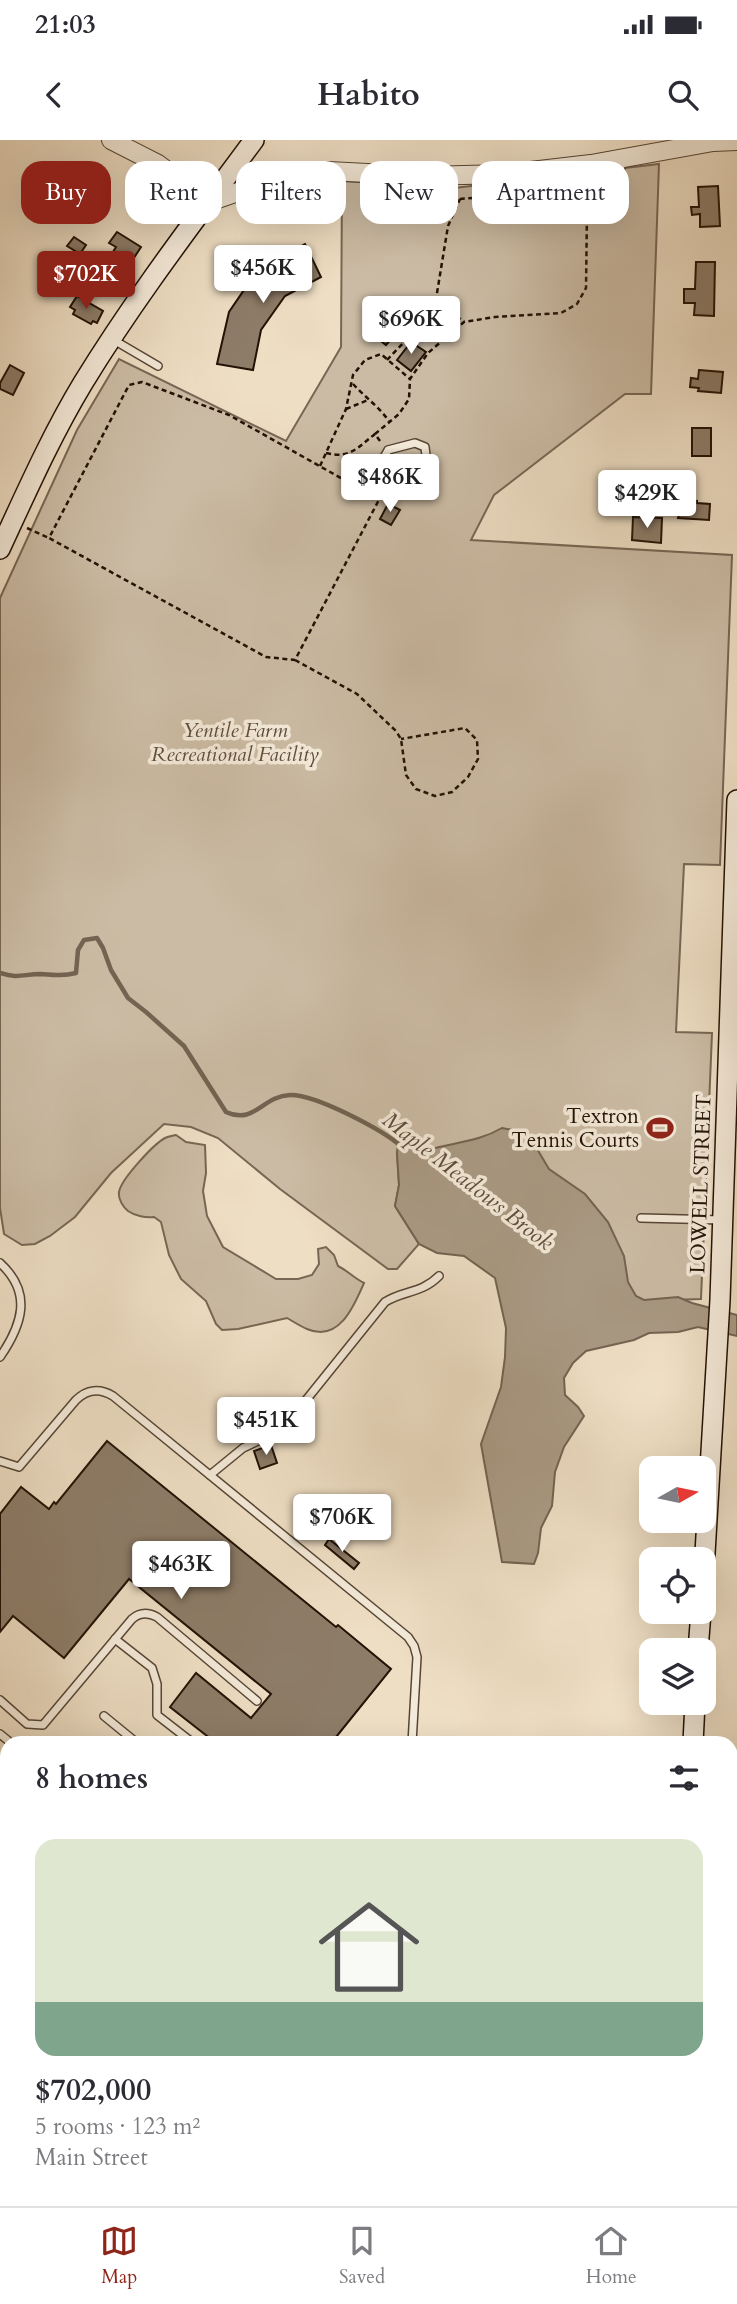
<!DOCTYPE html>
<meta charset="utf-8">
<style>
body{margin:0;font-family:Cardo,serif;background:#f7f7f7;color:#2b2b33;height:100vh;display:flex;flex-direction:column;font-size:26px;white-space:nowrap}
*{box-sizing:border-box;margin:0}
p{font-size:23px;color:#7c7c81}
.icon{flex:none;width:38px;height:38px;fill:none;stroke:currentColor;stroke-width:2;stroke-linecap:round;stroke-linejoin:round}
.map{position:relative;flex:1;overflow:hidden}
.details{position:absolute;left:0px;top:1596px;width:738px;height:471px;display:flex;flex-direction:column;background:#fff;border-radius:21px 21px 0 0;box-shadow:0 7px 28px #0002}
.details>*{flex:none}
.banner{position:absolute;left:21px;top:21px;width:696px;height:63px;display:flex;gap:14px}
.needle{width:46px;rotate:81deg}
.fabs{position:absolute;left:639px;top:1316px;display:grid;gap:14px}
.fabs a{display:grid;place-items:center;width:77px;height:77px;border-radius:14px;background:#fff;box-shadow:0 7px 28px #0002;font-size:35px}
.price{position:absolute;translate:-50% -60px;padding:0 16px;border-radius:7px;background:#fff;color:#222;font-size:23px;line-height:46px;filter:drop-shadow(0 2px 4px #0008)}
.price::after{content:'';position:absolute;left:50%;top:42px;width:21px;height:16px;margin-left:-10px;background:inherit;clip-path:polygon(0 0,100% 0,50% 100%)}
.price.selected{background:#8f2418;color:#fff}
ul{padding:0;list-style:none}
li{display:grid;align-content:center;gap:14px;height:371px;padding:0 35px}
li span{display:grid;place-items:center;height:217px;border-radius:21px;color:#555}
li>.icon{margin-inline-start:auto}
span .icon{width:126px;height:126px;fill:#fffc;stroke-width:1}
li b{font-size:30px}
h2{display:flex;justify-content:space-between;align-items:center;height:84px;padding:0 35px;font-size:30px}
.tag{padding:0 24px;border-radius:21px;background:#fff;box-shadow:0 7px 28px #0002;font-size:24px;line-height:63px}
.tag.selected{background:#8f2418;color:#fff}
.status{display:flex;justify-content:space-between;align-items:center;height:49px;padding:0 35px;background:#fff;direction:ltr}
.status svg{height:19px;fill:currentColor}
header{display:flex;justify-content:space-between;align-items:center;height:91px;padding:0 35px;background:#fff;font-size:32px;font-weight:600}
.tab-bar{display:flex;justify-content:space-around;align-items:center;height:98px;border-top:2px solid #e1e1e2;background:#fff;font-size:19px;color:#7c7c81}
.tab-bar a{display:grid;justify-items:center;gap:4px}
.tab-bar .selected{color:#8f2418}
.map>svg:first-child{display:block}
.green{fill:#cbbba4;stroke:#776654;stroke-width:2}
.water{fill:#a99983;stroke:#736351;stroke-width:2}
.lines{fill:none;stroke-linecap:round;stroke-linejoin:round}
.stream{stroke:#736351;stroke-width:4.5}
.building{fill:#8d7c68;stroke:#231205;stroke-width:2}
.service-casing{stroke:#564535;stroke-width:10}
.minor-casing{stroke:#564535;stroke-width:17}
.tertiary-casing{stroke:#564535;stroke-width:20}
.secondary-casing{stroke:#231205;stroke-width:22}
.path{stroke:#231205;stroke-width:2.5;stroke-dasharray:5 3.5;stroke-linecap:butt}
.service{stroke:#f4ead9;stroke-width:7}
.minor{stroke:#f4ead9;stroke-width:14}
.tertiary{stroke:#f4ead9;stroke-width:18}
.secondary{stroke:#f4ead9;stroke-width:19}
.labels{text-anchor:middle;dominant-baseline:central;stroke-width:7;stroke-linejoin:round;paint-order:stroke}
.park-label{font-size:21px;font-style:italic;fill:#5e4d3d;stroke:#f4ead9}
.poi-label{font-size:21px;fill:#231205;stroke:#f4ead9;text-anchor:end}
.street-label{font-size:21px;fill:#231205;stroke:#f4ead9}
.water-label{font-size:23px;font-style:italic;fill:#5f4f3e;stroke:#f4ead9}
</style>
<div class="status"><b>21:03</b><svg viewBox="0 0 49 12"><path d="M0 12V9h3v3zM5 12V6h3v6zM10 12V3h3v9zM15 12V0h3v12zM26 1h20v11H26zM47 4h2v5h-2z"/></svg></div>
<header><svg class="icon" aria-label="back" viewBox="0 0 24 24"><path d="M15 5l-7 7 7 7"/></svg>Habito<svg class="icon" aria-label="search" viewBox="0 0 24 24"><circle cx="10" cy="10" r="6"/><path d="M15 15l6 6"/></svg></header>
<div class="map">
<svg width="737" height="2066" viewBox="0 0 737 2066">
<rect width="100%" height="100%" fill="#eedec4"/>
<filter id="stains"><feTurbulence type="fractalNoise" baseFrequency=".00286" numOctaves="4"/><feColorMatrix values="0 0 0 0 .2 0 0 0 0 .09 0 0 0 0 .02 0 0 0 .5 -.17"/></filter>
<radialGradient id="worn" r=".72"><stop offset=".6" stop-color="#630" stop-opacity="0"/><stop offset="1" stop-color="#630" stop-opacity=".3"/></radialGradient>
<g class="green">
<polygon points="659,24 651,254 625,254 494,355 471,400 732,415 720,725 684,724 676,892 712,893 701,1159 578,1163 397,1013 399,1045 395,1066 419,1104 397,1129 388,1129 280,1049 218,998 191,987 164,984 111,1033 75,1077 50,1096 35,1104 22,1105 4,1094 0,1068 0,458 77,290 119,219 286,301 341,207 342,41 454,48"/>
<path d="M176,995L186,1002L205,1005L206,1033L203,1051L207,1076L223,1107L276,1139H298L312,1135L319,1124L318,1109L326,1107L334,1115L338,1126C348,1131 354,1138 364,1143C354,1166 339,1203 307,1189C300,1186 294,1182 287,1178L238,1189L222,1190L216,1184L206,1161L181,1139L169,1115L161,1082L154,1077C146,1078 135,1076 128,1071C123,1067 118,1059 119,1052C121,1039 154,1004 165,998C169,996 172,996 176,995Z"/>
</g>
<path class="water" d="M502,988L518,991L534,1004L549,1029L585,1054L608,1082L624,1116L628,1142L636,1156L644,1160L678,1157L692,1163L737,1175V1196L698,1187L678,1192L649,1193L634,1200L586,1211L573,1223L564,1238L565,1255L578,1267L584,1276L564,1307L555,1332L552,1366L541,1388L538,1413L534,1424L502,1422L481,1304L501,1247L505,1217L506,1188L495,1138L464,1116L437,1113L419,1104L395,1066L399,1045L397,1013L398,1004L415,1001L428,1010C455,1002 478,1002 502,988Z"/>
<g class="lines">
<path class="stream" d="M0,833C19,839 23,834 41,834C54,835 64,836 76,833L78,810L84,800L97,798L103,808L111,830L128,858L146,872L184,906L226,972C255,985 262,956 290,955C315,954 383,990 402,1007"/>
</g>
<g class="building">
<polygon points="718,46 720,86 700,87 700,74 692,75 691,67 699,67 698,47"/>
<polygon points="143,48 169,67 160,80 143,67 146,62 137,56"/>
<polygon points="117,92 141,107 128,127 117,121 119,116 113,112 116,107 109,103"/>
<polygon points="74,97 86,105 80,114 67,106"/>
<polygon points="305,104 321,137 285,156 261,190 253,230 217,224 229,172 259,128"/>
<polygon points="696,122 715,122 714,176 694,175 695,163 684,163 684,149 695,149"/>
<polygon points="77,156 103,171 97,183 93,181 91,184 73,174 75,170 70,167"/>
<polygon points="377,177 397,192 386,205 367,190"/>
<polygon points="411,202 426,212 411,231 397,220"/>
<polygon points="10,225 24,233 13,255 0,249 0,243"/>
<polygon points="699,230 723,232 721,253 698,251 699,248 690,247 691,238 698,239"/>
<rect x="692" y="288" width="19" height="28"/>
<polygon points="639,356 662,357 662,362 687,363 687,360 697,361 697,363 710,364 709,380 678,378 679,375 638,373"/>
<polygon points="388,364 400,370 391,385 380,379"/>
<polygon points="633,377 662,378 661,403 632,400"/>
<polygon points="300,1276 312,1286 300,1300 288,1290"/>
<polygon points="107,1301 336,1487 338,1485 391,1529 332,1602 334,1603 216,1603 170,1567 196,1533 251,1578 271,1554 129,1439 64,1518 13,1476 0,1492 0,1374 21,1347 49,1369 54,1362 56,1364"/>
<polygon points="271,1305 277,1323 260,1329 254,1311"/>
<polygon points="329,1399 359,1423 354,1429 325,1405"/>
<polygon points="7,1642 7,1892 0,1887 0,1651"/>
<polygon points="732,1950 737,1951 737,1977 732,1977"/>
<polygon points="0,1980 7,1986 7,2060 80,2060 75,2066 0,2066"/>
<polygon points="211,2060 537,2060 544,2066 219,2066"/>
</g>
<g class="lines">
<defs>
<g id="service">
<polyline points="329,32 330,66"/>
<polyline points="620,43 621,20"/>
<polyline points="112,199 158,226"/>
<path d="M415,303L425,307L427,324L420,343C407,349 396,354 385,341C381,337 379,332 380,325C381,320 386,315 388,310Z"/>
<polyline points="641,1078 723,1080"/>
<path d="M0,1123C33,1153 22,1185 0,1217"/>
<path d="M0,1321L19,1327L76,1260C87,1249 100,1248 113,1256L408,1497L414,1506L417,1517L412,1603"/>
<path d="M210,1335L243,1308L275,1293L286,1285L385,1162C404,1150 421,1154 439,1136"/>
<polyline points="115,1499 152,1528 157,1544 157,1575 193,1603"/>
<path d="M0,1560L27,1584L43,1585L132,1479C140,1472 148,1472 157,1477L257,1561"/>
<polyline points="104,1576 137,1603"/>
<polyline points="0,1594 11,1603"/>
<polyline points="0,1632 7,1623"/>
<polyline points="0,1906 7,1912"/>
<polyline points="187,2060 194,2066"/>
</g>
<g id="minor">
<polyline points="732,1671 737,1672"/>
<polyline points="732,1928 737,1928"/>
</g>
<polyline id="tertiary" points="111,0 158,24 209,62 258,45 307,34 329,31 424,36 504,34 591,24 713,2 737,1"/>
<g id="secondary">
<path d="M0,409C26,353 51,296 83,243C135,158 195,80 254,0"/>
<polyline points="704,1430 720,1160 737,660"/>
<polyline points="698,1510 701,1472"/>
<polyline points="693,1603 695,1563"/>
<polyline points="664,2066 665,2060"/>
</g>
</defs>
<use href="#service" class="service-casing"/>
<use href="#minor" class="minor-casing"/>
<use href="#tertiary" class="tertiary-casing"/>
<use href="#secondary" class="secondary-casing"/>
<g class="path">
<polyline points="375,53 460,59 568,50 609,44"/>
<polyline points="587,71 590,47"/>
<polyline points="437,160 464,182"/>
<polyline points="387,220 427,178 436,159 448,86 460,59"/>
<path d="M353,244C365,257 379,267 389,281"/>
<polyline points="346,269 368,260"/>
<polyline points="380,301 375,294 399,274 409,259 410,239 428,213 464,182 495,177 561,173 577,164 586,148 587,71 568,50"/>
<path d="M326,313C350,319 357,308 375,294"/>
<polyline points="320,326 346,269 353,235 365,220 381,214 410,239"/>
<polyline points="378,359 229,275 142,242 129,245 49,398 266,517 295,520 382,354"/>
<polyline points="27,388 49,398"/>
<polyline points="295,520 357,554 396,591 401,599 406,635 416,649 435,656 452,652 468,637 478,619 477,600 465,588 401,599"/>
</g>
<use href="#service" class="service"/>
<use href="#minor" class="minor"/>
<use href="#tertiary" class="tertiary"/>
<use href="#secondary" class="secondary"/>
</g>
<defs>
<symbol id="stadium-bare" viewBox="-9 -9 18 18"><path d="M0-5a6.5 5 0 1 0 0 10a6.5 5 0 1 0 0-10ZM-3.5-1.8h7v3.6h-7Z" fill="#8f2418" stroke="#f4ead9" stroke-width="2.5" paint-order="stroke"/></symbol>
</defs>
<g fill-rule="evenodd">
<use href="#stadium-bare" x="641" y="969" width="38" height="38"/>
</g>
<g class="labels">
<g class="park-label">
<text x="235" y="590">Yentile Farm<tspan x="235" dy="24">Recreational Facility</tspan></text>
</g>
<g class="poi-label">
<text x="639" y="976">Textron<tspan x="639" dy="24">Tennis Courts</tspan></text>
</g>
<g class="street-label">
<text transform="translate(701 1044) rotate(-88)">LOWELL STREET</text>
</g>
<g class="water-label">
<text transform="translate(468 1041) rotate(38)">Maple Meadows Brook</text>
</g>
</g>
<rect width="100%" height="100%" filter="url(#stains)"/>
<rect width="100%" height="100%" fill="url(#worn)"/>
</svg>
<div class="fabs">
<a><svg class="needle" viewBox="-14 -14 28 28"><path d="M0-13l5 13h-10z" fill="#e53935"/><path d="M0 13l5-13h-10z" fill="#7c7c81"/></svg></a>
<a><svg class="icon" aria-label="locate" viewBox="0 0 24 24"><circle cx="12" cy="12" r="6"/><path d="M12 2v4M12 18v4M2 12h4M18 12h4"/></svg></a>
<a><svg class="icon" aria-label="layers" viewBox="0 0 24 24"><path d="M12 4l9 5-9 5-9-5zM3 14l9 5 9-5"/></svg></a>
</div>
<b class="price" style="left:263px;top:165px">$456K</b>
<b class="price selected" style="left:86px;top:171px">$702K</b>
<b class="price" style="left:411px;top:216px">$696K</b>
<b class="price" style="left:390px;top:374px">$486K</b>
<b class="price" style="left:647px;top:390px">$429K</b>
<b class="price" style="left:266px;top:1317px">$451K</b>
<b class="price" style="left:342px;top:1414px">$706K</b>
<b class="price" style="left:181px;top:1461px">$463K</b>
<div class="banner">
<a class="tag selected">Buy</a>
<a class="tag">Rent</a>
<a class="tag">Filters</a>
<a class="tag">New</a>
<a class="tag">Apartment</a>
</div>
<section class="details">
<h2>8 homes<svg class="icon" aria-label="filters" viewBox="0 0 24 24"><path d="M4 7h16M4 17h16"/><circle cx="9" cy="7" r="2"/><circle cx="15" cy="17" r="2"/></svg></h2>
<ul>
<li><span style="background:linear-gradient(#dfe7d0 75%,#7fa58c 0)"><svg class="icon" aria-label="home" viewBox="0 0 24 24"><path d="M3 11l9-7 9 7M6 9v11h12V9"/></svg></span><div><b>$702,000</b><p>5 rooms · 123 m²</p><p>Main Street</p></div></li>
</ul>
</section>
</div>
<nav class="tab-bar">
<a class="selected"><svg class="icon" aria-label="map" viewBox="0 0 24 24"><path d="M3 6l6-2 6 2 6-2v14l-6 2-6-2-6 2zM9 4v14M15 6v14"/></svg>Map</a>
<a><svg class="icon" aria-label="saved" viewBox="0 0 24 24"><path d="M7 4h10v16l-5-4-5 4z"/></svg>Saved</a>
<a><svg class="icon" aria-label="home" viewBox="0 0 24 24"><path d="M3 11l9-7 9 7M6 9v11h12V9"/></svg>Home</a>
</nav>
